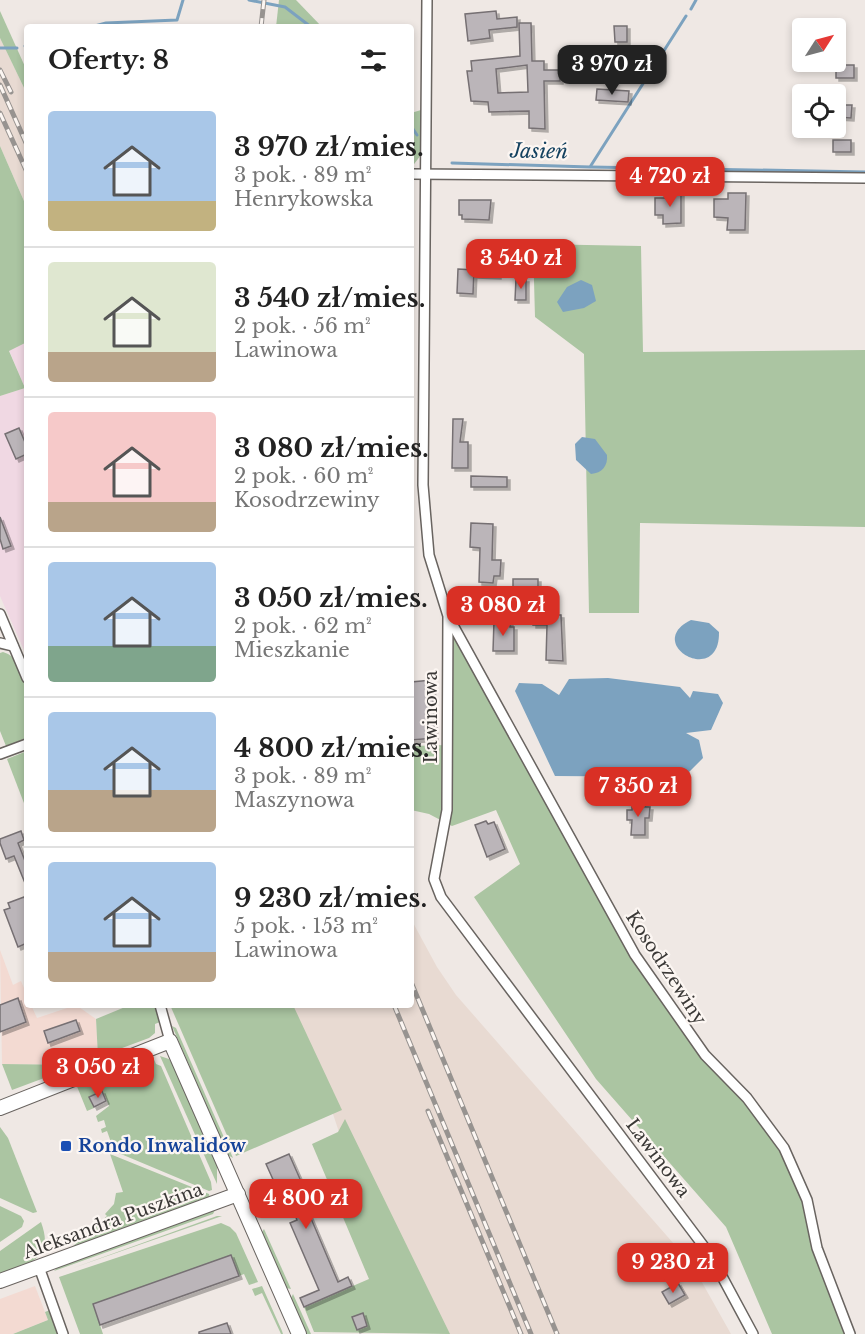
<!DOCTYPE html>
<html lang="pl">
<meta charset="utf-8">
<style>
body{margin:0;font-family:"Libre Baskerville",serif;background:#f6f6f6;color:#222;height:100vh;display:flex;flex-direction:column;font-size:22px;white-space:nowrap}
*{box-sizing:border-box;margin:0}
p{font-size:20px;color:#767676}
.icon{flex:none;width:33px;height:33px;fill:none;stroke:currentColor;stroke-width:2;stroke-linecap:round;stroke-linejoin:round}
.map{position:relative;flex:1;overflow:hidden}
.drawer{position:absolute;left:24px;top:24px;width:390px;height:984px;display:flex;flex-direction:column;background:#fff;border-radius:6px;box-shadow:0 3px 9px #0003}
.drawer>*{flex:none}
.needle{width:39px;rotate:54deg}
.fabs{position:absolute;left:792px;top:18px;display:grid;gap:12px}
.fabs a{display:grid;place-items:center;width:54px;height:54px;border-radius:6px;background:#fff;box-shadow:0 3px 9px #0003;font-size:30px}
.price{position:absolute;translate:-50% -51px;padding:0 14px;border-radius:12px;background:#d93025;color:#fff;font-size:20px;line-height:39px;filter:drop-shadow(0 2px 3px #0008)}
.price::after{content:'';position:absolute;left:50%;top:36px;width:18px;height:14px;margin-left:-9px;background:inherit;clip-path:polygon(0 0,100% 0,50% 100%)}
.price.on{background:#222;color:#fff}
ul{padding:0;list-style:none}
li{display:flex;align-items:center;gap:18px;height:150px;padding:0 24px}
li+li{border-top:2px solid #e0e0e0}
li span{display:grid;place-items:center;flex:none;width:168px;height:120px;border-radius:6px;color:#555}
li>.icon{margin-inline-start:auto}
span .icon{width:72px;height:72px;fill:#fffc;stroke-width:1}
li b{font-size:26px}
h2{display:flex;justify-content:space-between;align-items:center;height:72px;padding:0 24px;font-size:26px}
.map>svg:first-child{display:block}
.commercial{fill:#f3dad2}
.industrial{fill:#f0d8e3}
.built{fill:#e8dad2}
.green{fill:#abc5a2}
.water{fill:#7ca2bf}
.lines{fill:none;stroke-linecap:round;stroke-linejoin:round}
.stream{stroke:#7ca2bf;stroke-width:3}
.building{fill:#bbb5b9;stroke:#767073;stroke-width:1.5;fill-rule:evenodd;filter:url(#shadow)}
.street-casing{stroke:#696460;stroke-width:12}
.secondary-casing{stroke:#696460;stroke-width:16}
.street{stroke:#fff;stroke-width:9}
.secondary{stroke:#fff;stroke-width:14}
.rail-casing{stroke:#979390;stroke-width:5}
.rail{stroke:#fcf6f2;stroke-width:3;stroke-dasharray:9;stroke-linecap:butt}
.transit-dot{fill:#1a4fb4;stroke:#fcf6f2;stroke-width:2}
.labels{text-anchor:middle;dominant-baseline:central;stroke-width:4.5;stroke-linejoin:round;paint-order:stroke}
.street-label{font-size:18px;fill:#3a3836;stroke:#fcf6f2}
.transit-label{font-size:18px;font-weight:bold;fill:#164399;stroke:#fcf6f2;text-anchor:start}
.water-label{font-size:20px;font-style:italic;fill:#144260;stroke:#fcf6f2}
</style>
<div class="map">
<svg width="865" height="1334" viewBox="0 0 865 1334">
<defs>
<filter id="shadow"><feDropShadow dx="3" dy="3" stdDeviation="0" flood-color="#0004"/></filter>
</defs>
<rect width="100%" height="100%" fill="#efe8e4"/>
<g class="commercial">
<polygon points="0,950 13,985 21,981 27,995 27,1005 31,1005 37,1018 76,1005 96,1019 98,1057 79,1065 2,1064"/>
<polygon points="35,1286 48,1320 13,1334 0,1334 0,1299"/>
</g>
<polygon class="industrial" points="27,342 27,657 0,596 0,396 25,388 9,350"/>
<g class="built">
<polygon points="0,38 27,94 27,208 0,146"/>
<polygon points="411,919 437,967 456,995 681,1252 699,1277 731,1334 440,1334 339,1132 328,1099 287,1005 411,1005"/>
</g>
<g class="green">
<polygon points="279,0 296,0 322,27 276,27"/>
<polygon points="0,11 27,71 27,94 0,38"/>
<polygon points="421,110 421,155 411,168 411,113"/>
<polygon points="0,146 27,208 27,342 9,351 25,388 0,396"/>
<polygon points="533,244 641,246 643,352 865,350 865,527 640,523 639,613 589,613 584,354 535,317"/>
<polygon points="448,616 635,955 705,1055 784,1148 807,1200 817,1248 850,1334 772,1334 726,1227 596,1079 474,897 520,864 496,810 452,826 429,814 411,810 411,746 448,745"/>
<path d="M3,652C32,660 27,715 27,738L6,746L0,731V653Z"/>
<polygon points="27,751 27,811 7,759"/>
<polygon points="130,1005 154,1005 160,1022 155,1024 155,1033 149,1038 98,1057 96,1019"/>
<polygon points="170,1005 293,1005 342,1110 236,1156"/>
<polygon points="172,1026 176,1028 233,1158 228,1155"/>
<polygon points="152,1055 156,1064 161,1066 211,1182 212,1190 209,1191 109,1149 108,1147 112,1145 107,1131 102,1133 101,1129 106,1127 104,1120 98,1122 96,1116 109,1106 103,1092 89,1097 94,1108 87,1111 76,1084"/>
<polygon points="160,1056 169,1059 174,1066 217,1165 217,1184"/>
<polygon points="2,1064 79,1065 12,1090"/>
<polygon points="345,1119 450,1334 314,1332 304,1307 369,1279 312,1144 338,1132"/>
<polygon points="0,1127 8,1138 37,1212 33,1213 0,1198"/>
<polygon points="110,1154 209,1194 210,1199 71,1248 107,1216 105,1214 114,1204 116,1193 123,1192"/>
<polygon points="0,1206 21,1216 24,1221 22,1227 0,1242"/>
<polygon points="215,1210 213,1214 54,1271 59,1266"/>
<polygon points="217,1216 222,1216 73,1268"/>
<path d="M41,1222C55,1260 29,1263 0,1274V1251Z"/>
<polygon points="221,1223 230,1227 236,1233 258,1282 249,1285 244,1274 239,1276 231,1256 93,1304 103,1334 80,1334 59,1277"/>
<polygon points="264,1229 291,1289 286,1288 262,1232"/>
<polygon points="262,1286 282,1331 283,1334 281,1334 262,1293 255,1296 252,1289"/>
<polygon points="293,1294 311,1334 307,1334 291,1298"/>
<polygon points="50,1310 59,1334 13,1334 48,1320 45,1312"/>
</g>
<g class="water">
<polygon points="581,280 592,285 596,301 584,308 563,312 557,302 567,287"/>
<path d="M582,437L595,439L607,455C608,466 602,473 591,474L576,460L575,444Z"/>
<path d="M691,620L709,623L719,632C720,688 642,644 691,620Z"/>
<polygon points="608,678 680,687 690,698 693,691 718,694 723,703 711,730 686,733 699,740 703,758 684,777 555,776 515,691 519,683 542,684 559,695 569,679"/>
</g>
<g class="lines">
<g class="stream">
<polyline points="249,0 285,7 311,27"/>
<polyline points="691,9 696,0"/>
<polyline points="91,27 106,23 177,20 183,0"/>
<polyline points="25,46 27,45"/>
<polyline points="0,48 17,48"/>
<polyline points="411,126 417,135"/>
<polyline points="452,163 590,167 686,16"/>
<polyline points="591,167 865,172"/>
</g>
</g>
<g class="building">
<polygon points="496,11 497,19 517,17 517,27 489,30 490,38 468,41 465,14"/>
<path d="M519,23H531L532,61H544V70H560V81H544L545,129L529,128V111L489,112L488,102L471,101L467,71H472L471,61L520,56ZM527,65L528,92L498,93L496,69Z"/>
<polygon points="614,26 627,26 627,42 615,42"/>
<rect x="836" y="65" width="18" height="13"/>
<polygon points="597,89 629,91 628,102 596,100"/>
<polygon points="836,105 852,105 851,118 836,117"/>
<rect x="833" y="140" width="18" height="12"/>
<polygon points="668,192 681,192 681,223 663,224 663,215 655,215 655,198 668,198"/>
<polygon points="728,193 746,193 745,230 727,230 728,218 714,217 714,199 728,199"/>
<polygon points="459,200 491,200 489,220 462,219 462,215 459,215"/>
<polygon points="488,259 498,260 498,276 475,275 479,266 488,266"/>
<polygon points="458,269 474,270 473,294 457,293"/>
<polygon points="516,279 526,279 526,300 515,300"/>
<polygon points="453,419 463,419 460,442 468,442 468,468 452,468"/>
<polygon points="19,428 27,447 27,454 16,459 5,434"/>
<polygon points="471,476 507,477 507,487 471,487"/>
<polygon points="0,517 11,546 3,549 0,539"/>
<polygon points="471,523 493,524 492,560 501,560 500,576 494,576 493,583 479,582 480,548 470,547"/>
<polygon points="513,579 538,579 538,589 513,588"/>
<polygon points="533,614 561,615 563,661 546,660 547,625 533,625"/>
<polygon points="494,621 510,621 510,627 514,627 514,651 493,651"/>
<polygon points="432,680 435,738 411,740 411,682"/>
<polygon points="632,802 645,802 645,807 650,807 649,818 645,818 645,835 631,835 632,820 627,820 627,810 632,810"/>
<polygon points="486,821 488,824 494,822 505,849 487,857 475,825"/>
<polygon points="21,831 24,840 18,843 27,866 27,888 14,856 6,859 0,843 0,839"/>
<polygon points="24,897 27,904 27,943 18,947 4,910 10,908 8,903"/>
<polygon points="18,998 26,1022 0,1032 0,1005"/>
<polygon points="76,1020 80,1031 48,1043 44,1031"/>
<polygon points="102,1091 106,1101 94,1107 89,1097"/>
<polygon points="289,1154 308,1197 314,1195 318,1204 307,1209 338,1282 348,1277 352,1286 304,1307 300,1298 319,1290 290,1223 297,1220 286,1192 280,1195 266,1164"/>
<polygon points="231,1255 239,1276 100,1325 93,1304"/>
<polygon points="678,1283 685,1295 669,1304 662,1292"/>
<polygon points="363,1313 367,1326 357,1330 352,1317"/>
<polygon points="227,1323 231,1334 199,1334 199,1332"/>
</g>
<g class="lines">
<defs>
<g id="street">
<polyline points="427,0 423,485 429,555 448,616 447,810 434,879 441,897 711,1256 753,1334"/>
<polyline points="411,174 865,178"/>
<polyline points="0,614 27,678"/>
<polyline points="449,618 635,955 705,1055 747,1098 784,1148 807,1200 817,1248 850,1334"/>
<polyline points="0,643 13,646"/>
<polyline points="0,754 27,744"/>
<polyline points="160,1005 170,1041"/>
<polyline points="39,1267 63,1334"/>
</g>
<g id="secondary">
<polyline points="0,1108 170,1041 299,1334"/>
<polyline points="0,1281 238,1194"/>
</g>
</defs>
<use href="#street" class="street-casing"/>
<use href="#secondary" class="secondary-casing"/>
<use href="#street" class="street"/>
<use href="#secondary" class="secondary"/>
<defs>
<g id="rail">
<polyline points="261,27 264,0"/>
<polyline points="0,70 11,92"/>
<polyline points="0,85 27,145"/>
<polyline points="0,113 27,172"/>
<polyline points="411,982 557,1334"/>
<polyline points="394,1005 531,1334"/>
<polyline points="428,1111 521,1334"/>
</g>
</defs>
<use href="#rail" class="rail-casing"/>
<use href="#rail" class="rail"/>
</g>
<rect class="transit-dot" x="60" y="1140" width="12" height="12" rx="3"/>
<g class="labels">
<g class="street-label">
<text transform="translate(431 717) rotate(-90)">Lawinowa</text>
<text transform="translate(666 968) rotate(57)">Kosodrzewiny</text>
<text transform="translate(658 1158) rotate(53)">Lawinowa</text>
<text transform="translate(113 1221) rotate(-20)">Aleksandra Puszkina</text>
</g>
<g class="transit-label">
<text x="78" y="1146">Rondo Inwalidów</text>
</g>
<g class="water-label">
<text transform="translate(539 151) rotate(1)">Jasień</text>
</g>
</g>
</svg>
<div class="fabs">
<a><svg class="needle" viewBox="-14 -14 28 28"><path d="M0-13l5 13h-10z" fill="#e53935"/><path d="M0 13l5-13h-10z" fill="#767676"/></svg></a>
<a><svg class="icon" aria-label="locate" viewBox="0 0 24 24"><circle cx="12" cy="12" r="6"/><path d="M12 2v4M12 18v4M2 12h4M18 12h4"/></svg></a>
</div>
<b class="price on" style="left:612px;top:96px">3 970 zł</b>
<b class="price" style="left:670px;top:208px">4 720 zł</b>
<b class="price" style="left:521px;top:290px">3 540 zł</b>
<b class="price" style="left:503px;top:637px">3 080 zł</b>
<b class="price" style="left:638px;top:818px">7 350 zł</b>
<b class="price" style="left:98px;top:1099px">3 050 zł</b>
<b class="price" style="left:306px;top:1230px">4 800 zł</b>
<b class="price" style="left:673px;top:1294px">9 230 zł</b>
<section class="drawer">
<h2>Oferty: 8<svg class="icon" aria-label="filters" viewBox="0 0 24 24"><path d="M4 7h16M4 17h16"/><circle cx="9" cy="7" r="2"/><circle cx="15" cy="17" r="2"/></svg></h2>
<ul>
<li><span style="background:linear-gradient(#a9c7e8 75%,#c2b280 0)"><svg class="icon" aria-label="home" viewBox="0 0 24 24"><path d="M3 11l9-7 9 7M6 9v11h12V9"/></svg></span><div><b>3 970 zł/mies.</b><p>3 pok. · 89 m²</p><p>Henrykowska</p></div></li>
<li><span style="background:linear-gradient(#dfe7d0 75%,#b9a48a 0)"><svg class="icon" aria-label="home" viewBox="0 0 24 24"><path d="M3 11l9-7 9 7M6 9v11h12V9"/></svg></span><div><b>3 540 zł/mies.</b><p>2 pok. · 56 m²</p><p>Lawinowa</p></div></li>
<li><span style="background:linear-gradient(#f6c9c9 75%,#b9a48a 0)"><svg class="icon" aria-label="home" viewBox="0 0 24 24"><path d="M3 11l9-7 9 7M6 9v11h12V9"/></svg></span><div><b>3 080 zł/mies.</b><p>2 pok. · 60 m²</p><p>Kosodrzewiny</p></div></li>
<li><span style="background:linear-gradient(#a9c7e8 70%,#7fa58c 0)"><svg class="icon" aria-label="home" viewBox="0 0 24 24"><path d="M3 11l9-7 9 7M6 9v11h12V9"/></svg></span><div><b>3 050 zł/mies.</b><p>2 pok. · 62 m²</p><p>Mieszkanie</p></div></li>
<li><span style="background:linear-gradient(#a9c7e8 65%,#b9a48a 0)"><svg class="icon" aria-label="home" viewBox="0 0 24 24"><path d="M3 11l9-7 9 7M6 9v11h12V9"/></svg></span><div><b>4 800 zł/mies.</b><p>3 pok. · 89 m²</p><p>Maszynowa</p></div></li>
<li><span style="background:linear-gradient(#a9c7e8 75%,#b9a48a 0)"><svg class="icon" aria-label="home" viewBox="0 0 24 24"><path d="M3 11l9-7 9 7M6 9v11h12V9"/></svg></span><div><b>9 230 zł/mies.</b><p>5 pok. · 153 m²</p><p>Lawinowa</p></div></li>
</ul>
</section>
</div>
